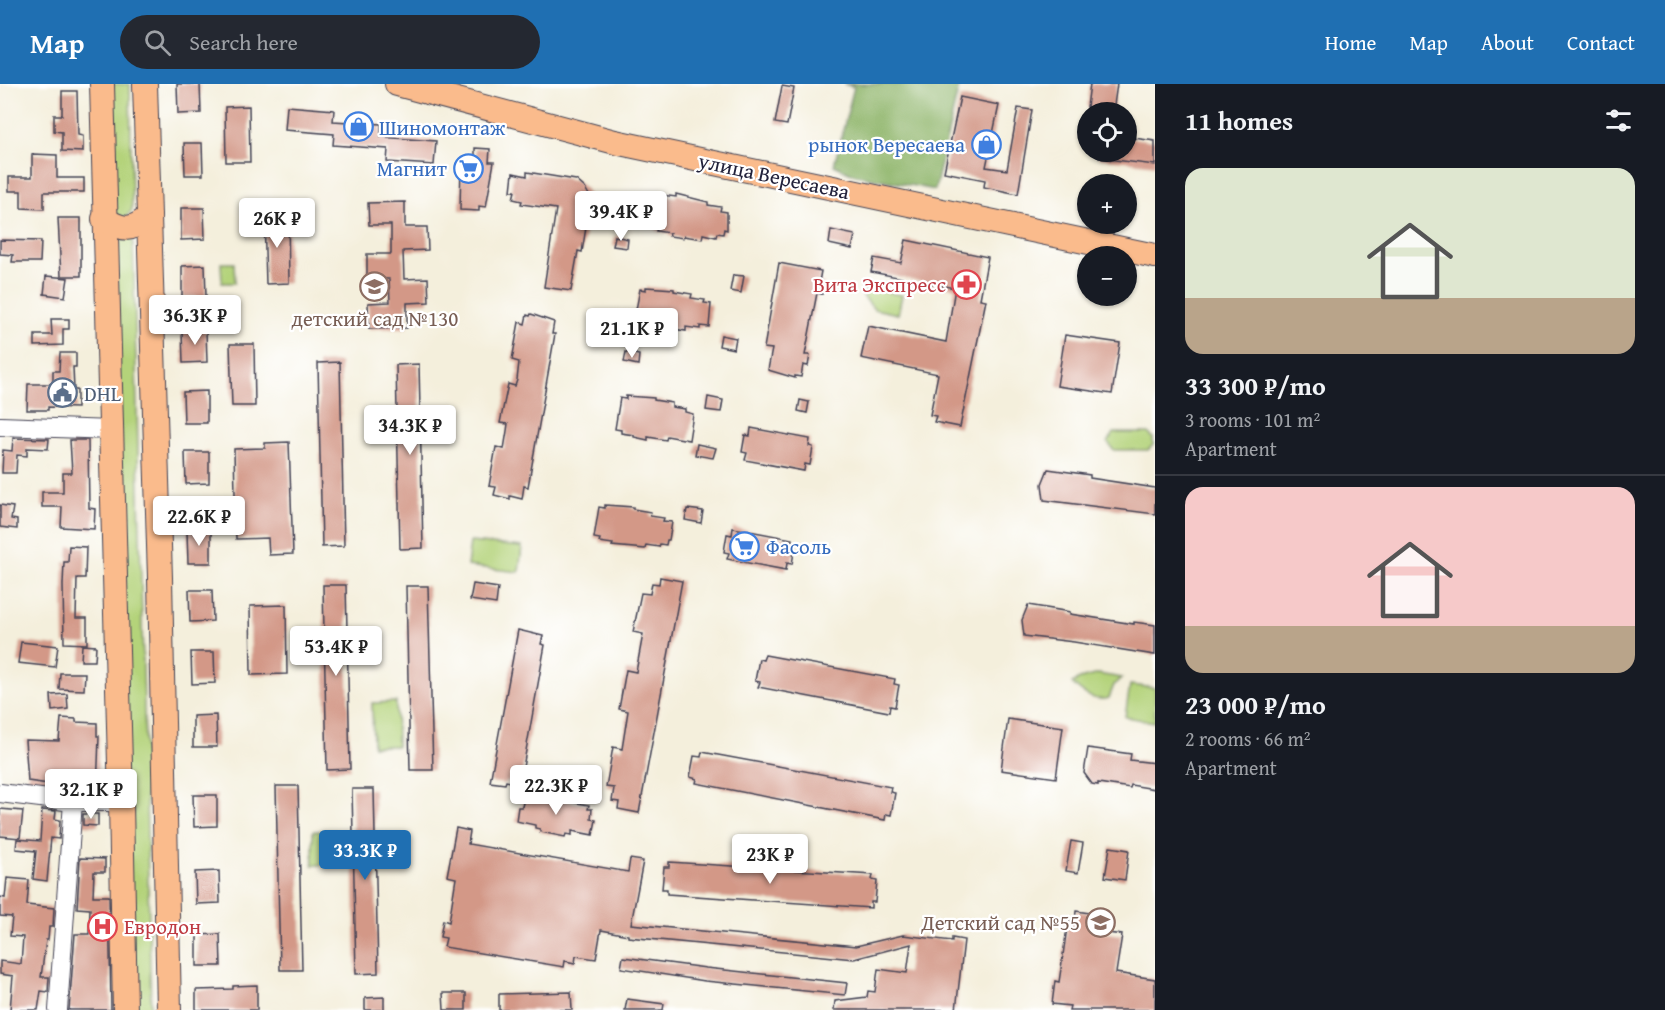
<!DOCTYPE html>
<meta charset="utf-8">
<style>
body{margin:0;font-family:"Gentium Book Plus",serif;background:#242831;color:#f1f3f6;height:100vh;display:flex;flex-direction:column;font-size:22px;white-space:nowrap}
*{box-sizing:border-box;margin:0}
p{font-size:20px;color:#9ea1a6}
.icon{flex:none;width:33px;height:33px;fill:none;stroke:currentColor;stroke-width:2;stroke-linecap:round;stroke-linejoin:round}
.map{position:relative;flex:1;overflow:hidden}
.panel{display:flex;flex-direction:column;background:#171b24;width:510px}
.panel>*{flex:none}
.tools{position:absolute;left:1077px;top:18px;display:grid;gap:12px}
.tools a{display:grid;place-items:center;width:60px;height:60px;border-radius:50%;background:#171b24;box-shadow:0 2px 4px #0004;font-size:30px}
.price{position:absolute;translate:-50% -51px;padding:0 14px;border-radius:6px;background:#fff;color:#222;font-size:20px;line-height:39px;filter:drop-shadow(0 2px 3px #0008)}
.price::after{content:'';position:absolute;left:50%;top:36px;width:18px;height:14px;margin-left:-9px;background:inherit;clip-path:polygon(0 0,100% 0,50% 100%)}
.price.selected{background:#1f6fb2;color:#fff}
ul{padding:0;list-style:none}
li{display:grid;align-content:center;gap:12px;height:318px;padding:0 30px}
li+li{border-top:2px solid #363941}
li span{display:grid;place-items:center;height:186px;border-radius:18px;color:#555}
li>.icon{margin-inline-start:auto}
span .icon{width:108px;height:108px;fill:#fffc;stroke-width:1}
li b{font-size:26px}
h2{display:flex;justify-content:space-between;align-items:center;height:72px;padding:0 30px;font-size:26px}
header{display:flex;align-items:center;gap:36px;box-sizing:border-box;height:84px;padding:0 30px;background:#1f6fb2;color:#fff}
header strong{font-size:28px}
nav{display:flex;gap:33px;margin-inline-start:auto;font-size:21px}
.search{width:420px;height:54px;background:#242831;display:flex;align-items:center;gap:15px;box-sizing:border-box;padding:0 21px;border-radius:33px;color:#9ea1a6;font-size:22px}
main{display:flex;flex:1;min-height:0}
.map>svg:first-child{display:block}
.green{fill:#b4d37a;stroke:#6b7a5a;stroke-width:1.5}
.forest{fill:#8fb56a;stroke:#586c52;stroke-width:1.5}
.building{fill:#d39887}
.lines{fill:none;stroke-linecap:round;stroke-linejoin:round}
.minor-casing{stroke:#424153;stroke-width:20}
.major-casing{stroke:#424153;stroke-width:26}
.minor{stroke:#fff;stroke-width:18}
.major{stroke:#fabb8c;stroke-width:24}
.labels{text-anchor:middle;dominant-baseline:central;stroke-width:4.5;stroke-linejoin:round;paint-order:stroke}
.shop-label{font-size:21px;fill:#366cbe;stroke:#fff;text-anchor:start}
.street-label{font-size:21px;fill:#22223b;stroke:#fff}
.health-label{font-size:21px;fill:#be3a42;stroke:#fff;text-anchor:end}
.education-label{font-size:21px;fill:#785e54;stroke:#fff}
.service-label{font-size:21px;fill:#4e5e75;stroke:#fff;text-anchor:start}
</style>
<header>
<strong>Map</strong>
<div class="search"><svg class="icon" aria-label="search" viewBox="0 0 24 24"><circle cx="10" cy="10" r="6"/><path d="M15 15l6 6"/></svg>Search here</div>
<nav><a>Home</a><a>Map</a><a>About</a><a>Contact</a></nav>
</header>
<main>
<div class="map">
<svg width="1155" height="926" viewBox="0 0 1155 926">
<rect width="100%" height="100%" fill="#fff"/>
<filter id="ink" filterUnits="userSpaceOnUse"><feTurbulence type="fractalNoise" baseFrequency=".0167" numOctaves="2"/><feDisplacementMap in="SourceGraphic" scale="12" xChannelSelector="R" yChannelSelector="G"/><feConvolveMatrix kernelMatrix="1 2 1 2 8 2 1 2 1" color-interpolation-filters="sRGB"/></filter>
<filter id="wash" filterUnits="userSpaceOnUse"><feTurbulence type="fractalNoise" baseFrequency=".008" numOctaves="4" result="noise"/><feDisplacementMap in="SourceGraphic" scale="24" xChannelSelector="R" yChannelSelector="G"/><feGaussianBlur stdDeviation="1.35" result="paint"/><feColorMatrix in="noise" values="0 0 0 0 0 0 0 0 0 0 0 0 0 0 0 0 0 1.4 0 .05"/><feComposite in="paint" operator="in"/></filter>
<g filter="url(#wash)">
<rect width="100%" height="100%" fill="#f4efdc"/>
<g class="green">
<polygon points="108,0 130,0 132,126 126,133 115,132"/>
<polygon points="133,151 151,926 128,926 111,153"/>
<polygon points="221,179 234,179 235,199 222,199"/>
<polygon points="865,204 902,211 898,230 874,225 863,212"/>
<polygon points="1113,349 1148,349 1153,354 1153,361 1148,366 1113,366 1108,358"/>
<polygon points="470,458 522,463 519,488 467,482"/>
<path d="M1098,590L1122,594L1114,601L1109,614C1096,619 1081,609 1072,599L1080,595Z"/>
<polygon points="1130,601 1155,604 1155,638 1125,633"/>
<polygon points="396,618 397,662 373,662 372,619"/>
<rect x="313" y="747" width="24" height="34"/>
</g>
<polygon class="forest" points="844,0 957,0 958,6 935,106 856,91 834,81 854,3"/>
<g id="blocks">
<g class="building">
<polygon points="177,0 200,0 201,29 178,30"/>
<polygon points="1090,0 1117,0 1113,28 1089,28 1090,24 1087,23"/>
<polygon points="782,2 794,4 787,41 775,39"/>
<polygon points="62,7 77,7 78,51 83,52 83,68 62,67 62,48 54,47 54,31 62,31"/>
<polygon points="960,13 999,21 986,83 1007,86 1018,24 1032,26 1018,110 984,103 985,96 944,88"/>
<polygon points="249,22 250,78 226,78 225,23"/>
<polygon points="287,22 334,26 333,37 381,40 381,53 436,57 434,81 387,78 388,65 333,61 334,50 285,46"/>
<polygon points="1126,53 1155,57 1155,81 1099,74 1100,68 1126,68"/>
<polygon points="184,59 202,59 203,91 185,91"/>
<polygon points="475,64 490,65 489,78 494,78 486,123 479,122 479,127 460,126 461,77 475,77"/>
<polygon points="32,70 57,71 57,94 84,94 84,108 44,108 44,125 21,124 21,107 9,107 9,93 32,93"/>
<polygon points="527,88 576,96 585,104 589,111 591,112 582,168 578,167 571,207 544,203 556,125 521,120 522,117 513,115 515,107 511,107 513,89 527,92"/>
<polygon points="676,110 708,118 708,121 721,123 720,127 727,128 727,146 724,145 723,150 717,149 716,153 703,150 702,155 684,152 683,154 669,152 670,149 656,147 657,145 651,144 656,112 662,114 662,111 676,113"/>
<polygon points="405,118 405,143 427,143 428,166 403,167 404,195 428,194 429,218 407,219 407,244 369,245 368,219 390,218 389,195 367,195 367,170 391,170 391,141 369,141 368,119"/>
<polygon points="181,124 204,124 205,155 181,156"/>
<polygon points="288,131 289,199 266,200 264,132"/>
<polygon points="58,134 81,134 81,192 61,192"/>
<polygon points="831,146 855,151 852,165 829,160"/>
<polygon points="615,152 628,155 627,164 613,162"/>
<polygon points="0,156 41,157 40,178 12,178 13,171 0,170"/>
<polygon points="906,156 988,173 980,215 986,216 960,343 934,338 936,332 930,331 938,290 861,274 868,242 946,258 955,204 871,188 874,174 901,179"/>
<polygon points="779,179 821,187 819,198 824,199 822,210 817,209 805,271 810,271 808,282 803,281 801,293 795,292 795,294 768,286 772,265 764,264"/>
<polygon points="205,181 206,213 182,213 182,182"/>
<polygon points="733,191 744,192 741,209 730,207"/>
<polygon points="46,192 68,194 65,213 44,210"/>
<polygon points="646,203 674,205 674,207 692,210 691,214 705,216 704,219 711,220 709,243 700,242 700,245 686,243 686,247 667,244 667,246 640,240 641,237 634,236 640,205 646,206"/>
<polygon points="531,230 554,238 552,250 555,250 528,403 524,402 522,415 510,412 510,415 494,411 496,403 489,402 496,363 504,365 507,347 508,340 500,339 508,300 515,302 517,296 519,278 512,276 519,238 525,240 527,231 530,232"/>
<polygon points="51,235 69,235 69,245 63,245 63,261 35,262 35,251 52,251"/>
<polygon points="206,246 207,278 183,279 182,247"/>
<polygon points="721,251 736,254 734,265 719,262"/>
<polygon points="1065,251 1120,259 1112,310 1057,302"/>
<polygon points="230,260 254,260 255,322 232,322"/>
<polygon points="626,268 639,271 638,281 624,278"/>
<polygon points="60,269 76,269 76,283 73,283 74,306 77,306 77,324 48,323 48,326 27,326 28,300 53,300 53,287 59,287"/>
<polygon points="340,278 344,462 322,463 318,279"/>
<polygon points="419,280 423,464 400,465 396,281"/>
<polygon points="207,307 207,339 184,339 183,308"/>
<polygon points="626,312 654,314 654,316 672,319 672,323 685,325 685,328 693,330 689,356 667,352 666,356 648,353 648,356 634,353 634,351 621,349 621,346 615,345 620,314 626,315"/>
<polygon points="708,313 723,316 721,328 706,326"/>
<polygon points="800,316 809,318 807,329 798,327"/>
<polygon points="751,344 810,355 809,362 813,363 810,381 805,380 804,387 745,376 747,369 742,368 745,351 750,352"/>
<polygon points="13,354 49,355 48,365 27,364 27,372 17,371 16,389 2,389 3,366 12,367"/>
<polygon points="70,356 88,356 89,424 95,425 94,445 61,443 62,423 42,423 42,408 63,408 63,389 72,389"/>
<polygon points="289,358 293,470 269,471 268,454 236,455 234,365 265,364 265,359"/>
<polygon points="697,360 716,364 713,374 695,371"/>
<polygon points="185,368 209,368 209,399 186,400"/>
<polygon points="1048,385 1090,391 1090,394 1155,404 1155,430 1044,416 1042,400"/>
<polygon points="0,421 13,423 11,435 17,436 17,445 0,443"/>
<polygon points="605,421 633,423 633,425 651,428 650,432 664,434 663,437 672,438 669,456 667,456 666,461 660,460 659,463 646,461 645,465 612,462 613,460 599,458 600,455 594,454 599,423 605,424"/>
<polygon points="687,425 703,427 701,439 685,436"/>
<polygon points="733,444 792,455 791,462 795,462 792,480 787,479 786,486 727,475 729,469 724,468 727,450 732,451"/>
<polygon points="187,447 211,447 211,479 188,479"/>
<polygon points="69,462 86,463 85,494 77,494 76,534 87,534 87,560 64,559 63,501 64,478 68,478"/>
<polygon points="660,493 682,497 639,729 618,725 619,718 612,717 614,704 606,703 613,663 622,665 628,627 619,625 626,586 636,588 643,550 633,548 641,509 650,510 652,499 659,500"/>
<polygon points="473,500 498,504 496,520 470,516"/>
<polygon points="323,501 346,501 350,685 327,686"/>
<polygon points="406,502 428,502 433,686 410,686"/>
<polygon points="189,506 212,506 213,537 190,538"/>
<polygon points="286,521 287,590 251,591 250,522"/>
<polygon points="1028,521 1070,528 1070,530 1134,540 1134,538 1155,541 1155,571 1074,558 1024,552 1022,536"/>
<polygon points="518,546 543,552 541,560 545,561 520,700 506,697 505,700 490,698"/>
<polygon points="21,558 58,562 55,583 18,579"/>
<polygon points="82,561 96,562 95,577 81,577"/>
<polygon points="191,568 214,568 215,599 192,600"/>
<polygon points="765,571 895,595 894,600 899,601 895,623 890,622 889,628 758,603 760,598 755,597 759,575 763,576"/>
<polygon points="60,589 85,589 84,606 59,605"/>
<polygon points="67,610 68,625 52,627 51,611"/>
<polygon points="216,631 217,663 193,663 193,632"/>
<polygon points="61,634 76,635 76,638 97,639 97,652 99,652 97,707 28,697 25,656 59,657"/>
<polygon points="1008,635 1063,643 1056,694 1001,686"/>
<polygon points="1088,664 1131,670 1130,676 1155,679 1155,705 1131,701 1130,704 1098,699 1098,701 1092,700 1084,689"/>
<polygon points="702,668 891,703 890,708 895,709 891,731 886,730 885,736 696,699 697,695 690,693 694,672 701,673"/>
<polygon points="276,702 298,702 302,886 280,886"/>
<polygon points="352,705 374,705 378,889 356,890"/>
<polygon points="525,710 589,721 588,725 592,725 591,735 596,736 593,751 572,747 572,751 566,750 565,753 540,748 540,745 535,744 535,741 516,737 518,723 522,723"/>
<polygon points="193,711 217,711 217,742 194,743"/>
<polygon points="0,725 23,727 20,754 0,752"/>
<polygon points="42,726 56,727 55,735 60,736 59,755 51,754 47,797 33,795 36,767 16,765 17,755 40,757"/>
<polygon points="83,730 98,730 98,742 83,741"/>
<polygon points="456,744 470,747 468,760 628,788 630,775 643,777 631,840 856,862 903,851 952,857 952,854 964,856 956,926 834,926 835,917 867,913 868,907 875,908 878,885 907,889 911,860 854,875 628,853 628,851 601,846 596,875 576,872 575,879 565,877 564,883 444,863 446,854 440,853 443,836 449,838 456,794 447,792"/>
<polygon points="1071,757 1083,759 1078,789 1066,787"/>
<polygon points="1110,763 1129,766 1125,796 1105,793"/>
<polygon points="80,774 105,775 105,788 94,788 93,812 109,812 111,926 69,926 75,850 89,850 90,825 77,824"/>
<polygon points="669,778 873,791 872,796 877,797 875,818 871,818 871,824 667,810 667,805 662,805 664,783 669,783"/>
<polygon points="219,787 220,819 196,820 195,788"/>
<polygon points="7,794 29,796 27,821 54,824 53,843 49,843 48,856 46,856 41,893 49,893 48,908 41,907 38,926 10,926 13,892 0,890 0,877 21,880 23,853 10,852 12,833 0,832 0,813 5,814"/>
<polygon points="1076,827 1096,830 1094,847 1122,851 1116,889 1155,895 1155,926 1069,926 1070,922 1052,920 1055,897 1059,898 1068,837 1075,838"/>
<polygon points="220,850 221,882 197,882 197,851"/>
<polygon points="623,873 706,884 847,899 845,911 705,897 621,884"/>
<polygon points="257,901 257,926 196,926 196,906 233,905 233,902"/>
<polygon points="571,908 572,926 499,926 499,910"/>
<polygon points="443,909 466,909 466,926 444,926"/>
<polygon points="384,913 384,926 365,926 365,914"/>
<polygon points="627,915 664,920 663,926 625,926"/>
</g>
</g>
</g>
<g filter="url(#ink)">
<use href="#blocks" fill-opacity="0" stroke="#424153" stroke-width="1.5"/>
<g class="lines">
<defs>
<g id="minor">
<polyline points="0,342 111,346"/>
<polyline points="0,709 73,718 121,718"/>
<polyline points="58,926 73,718"/>
</g>
<g id="major">
<polyline points="102,0 121,718 125,926"/>
<polyline points="145,0 160,494 169,926"/>
<polyline points="397,0 615,58 1155,172"/>
<path d="M104,135C124,147 131,147 149,133"/>
</g>
</defs>
<use href="#minor" class="minor-casing"/>
<use href="#major" class="major-casing"/>
<use href="#minor" class="minor"/>
<use href="#major" class="major"/>
</g>
</g>
<defs>
<symbol id="shop-ring" viewBox="-11 -11 22 22"><circle r="9.5" fill="#fff" stroke="#3f7fe0" stroke-width="1.5"/><path d="M-5-2.5h2.3a2.7 3.5 0 0 1 5.4 0H5L5.5 6h-11ZM-1.5-2.5h3a1.5 2.3 0 0 0-3 0Z" fill="#3f7fe0"/></symbol>
<symbol id="supermarket-ring" viewBox="-11 -11 22 22"><circle r="9.5" fill="#fff" stroke="#3f7fe0" stroke-width="1.5"/><path d="M-6-5.5h2.5l.6 2H6L4.5 2H-2.5L-4.4-4H-6ZM-1.5 3.2a1.3 1.3 0 1 0 .1 0ZM3 3.2a1.3 1.3 0 1 0 .1 0Z" fill="#3f7fe0"/></symbol>
<symbol id="pharmacy-ring" viewBox="-11 -11 22 22"><circle r="9.5" fill="#fff" stroke="#e0444e" stroke-width="1.5"/><path d="M-2-6h4v4h4v4h-4v4h-4v-4h-4v-4h4Z" fill="#e0444e"/></symbol>
<symbol id="school-ring" viewBox="-11 -11 22 22"><circle r="9.5" fill="#fff" stroke="#8d6e63" stroke-width="1.5"/><path d="M0-5L7-2L0 1L-7-2ZM-4 1L0 2.5L4 1V4Q0 6-4 4Z" fill="#8d6e63"/></symbol>
<symbol id="civic-ring" viewBox="-11 -11 22 22"><circle r="9.5" fill="#fff" stroke="#5c6f8a" stroke-width="1.5"/><path d="M-.6-6.5H3V-4.5H.6V-3L4-1V1h2V6H-6V1h2V-1L-.6-3ZM-1.2 2.5V6h2.4V2.5Z" fill="#5c6f8a"/></symbol>
<symbol id="hospital-ring" viewBox="-11 -11 22 22"><circle r="9.5" fill="#fff" stroke="#e0444e" stroke-width="1.5"/><path d="M-5-5h3v3.5h4V-5h3V5h-3V1.5h-4V5h-3Z" fill="#e0444e"/></symbol>
</defs>
<g fill-rule="evenodd">
<use href="#shop-ring" x="342" y="26" width="33" height="33"/>
<use href="#shop-ring" x="970" y="44" width="33" height="33"/>
<use href="#supermarket-ring" x="452" y="68" width="33" height="33"/>
<use href="#pharmacy-ring" x="950" y="184" width="33" height="33"/>
<use href="#school-ring" x="358" y="186" width="33" height="33"/>
<use href="#civic-ring" x="46" y="292" width="33" height="33"/>
<use href="#supermarket-ring" x="728" y="446" width="33" height="33"/>
<use href="#school-ring" x="1084" y="822" width="33" height="33"/>
<use href="#hospital-ring" x="86" y="826" width="33" height="33"/>
</g>
<g class="labels">
<g class="shop-label">
<text x="379" y="43">Шиномонтаж</text>
<text x="965" y="60" text-anchor="end">рынок Вересаева</text>
<text x="447" y="84" text-anchor="end">Магнит</text>
<text x="766" y="462">Фасоль</text>
</g>
<g class="street-label">
<text transform="translate(774 92) rotate(12)">улица Вересаева</text>
</g>
<g class="health-label">
<text x="946" y="200">Вита Экспресс</text>
<text x="124" y="842" text-anchor="start">Евродон</text>
</g>
<g class="education-label">
<text x="375" y="234">детский сад №130</text>
<text x="1080" y="838" text-anchor="end">Детский сад №55</text>
</g>
<g class="service-label">
<text x="84" y="309">DHL</text>
</g>
</g>
</svg>
<div class="tools">
<a><svg class="icon" aria-label="locate" viewBox="0 0 24 24"><circle cx="12" cy="12" r="6"/><path d="M12 2v4M12 18v4M2 12h4M18 12h4"/></svg></a>
<a>+</a>
<a>−</a>
</div>
<b class="price" style="left:621px;top:158px">39.4K ₽</b>
<b class="price" style="left:277px;top:165px">26K ₽</b>
<b class="price" style="left:195px;top:262px">36.3K ₽</b>
<b class="price" style="left:632px;top:275px">21.1K ₽</b>
<b class="price" style="left:410px;top:372px">34.3K ₽</b>
<b class="price" style="left:199px;top:463px">22.6K ₽</b>
<b class="price" style="left:336px;top:593px">53.4K ₽</b>
<b class="price" style="left:556px;top:732px">22.3K ₽</b>
<b class="price" style="left:91px;top:736px">32.1K ₽</b>
<b class="price selected" style="left:365px;top:797px">33.3K ₽</b>
<b class="price" style="left:770px;top:801px">23K ₽</b>
</div>
<section class="panel">
<h2>11 homes<svg class="icon" aria-label="filters" viewBox="0 0 24 24"><path d="M4 7h16M4 17h16"/><circle cx="9" cy="7" r="2"/><circle cx="15" cy="17" r="2"/></svg></h2>
<ul>
<li><span style="background:linear-gradient(#dfe7d0 70%,#b9a48a 0)"><svg class="icon" aria-label="home" viewBox="0 0 24 24"><path d="M3 11l9-7 9 7M6 9v11h12V9"/></svg></span><div><b>33 300 ₽/mo</b><p>3 rooms · 101 m²</p><p>Apartment</p></div></li>
<li><span style="background:linear-gradient(#f6c9c9 75%,#b9a48a 0)"><svg class="icon" aria-label="home" viewBox="0 0 24 24"><path d="M3 11l9-7 9 7M6 9v11h12V9"/></svg></span><div><b>23 000 ₽/mo</b><p>2 rooms · 66 m²</p><p>Apartment</p></div></li>
</ul>
</section>
</main>
